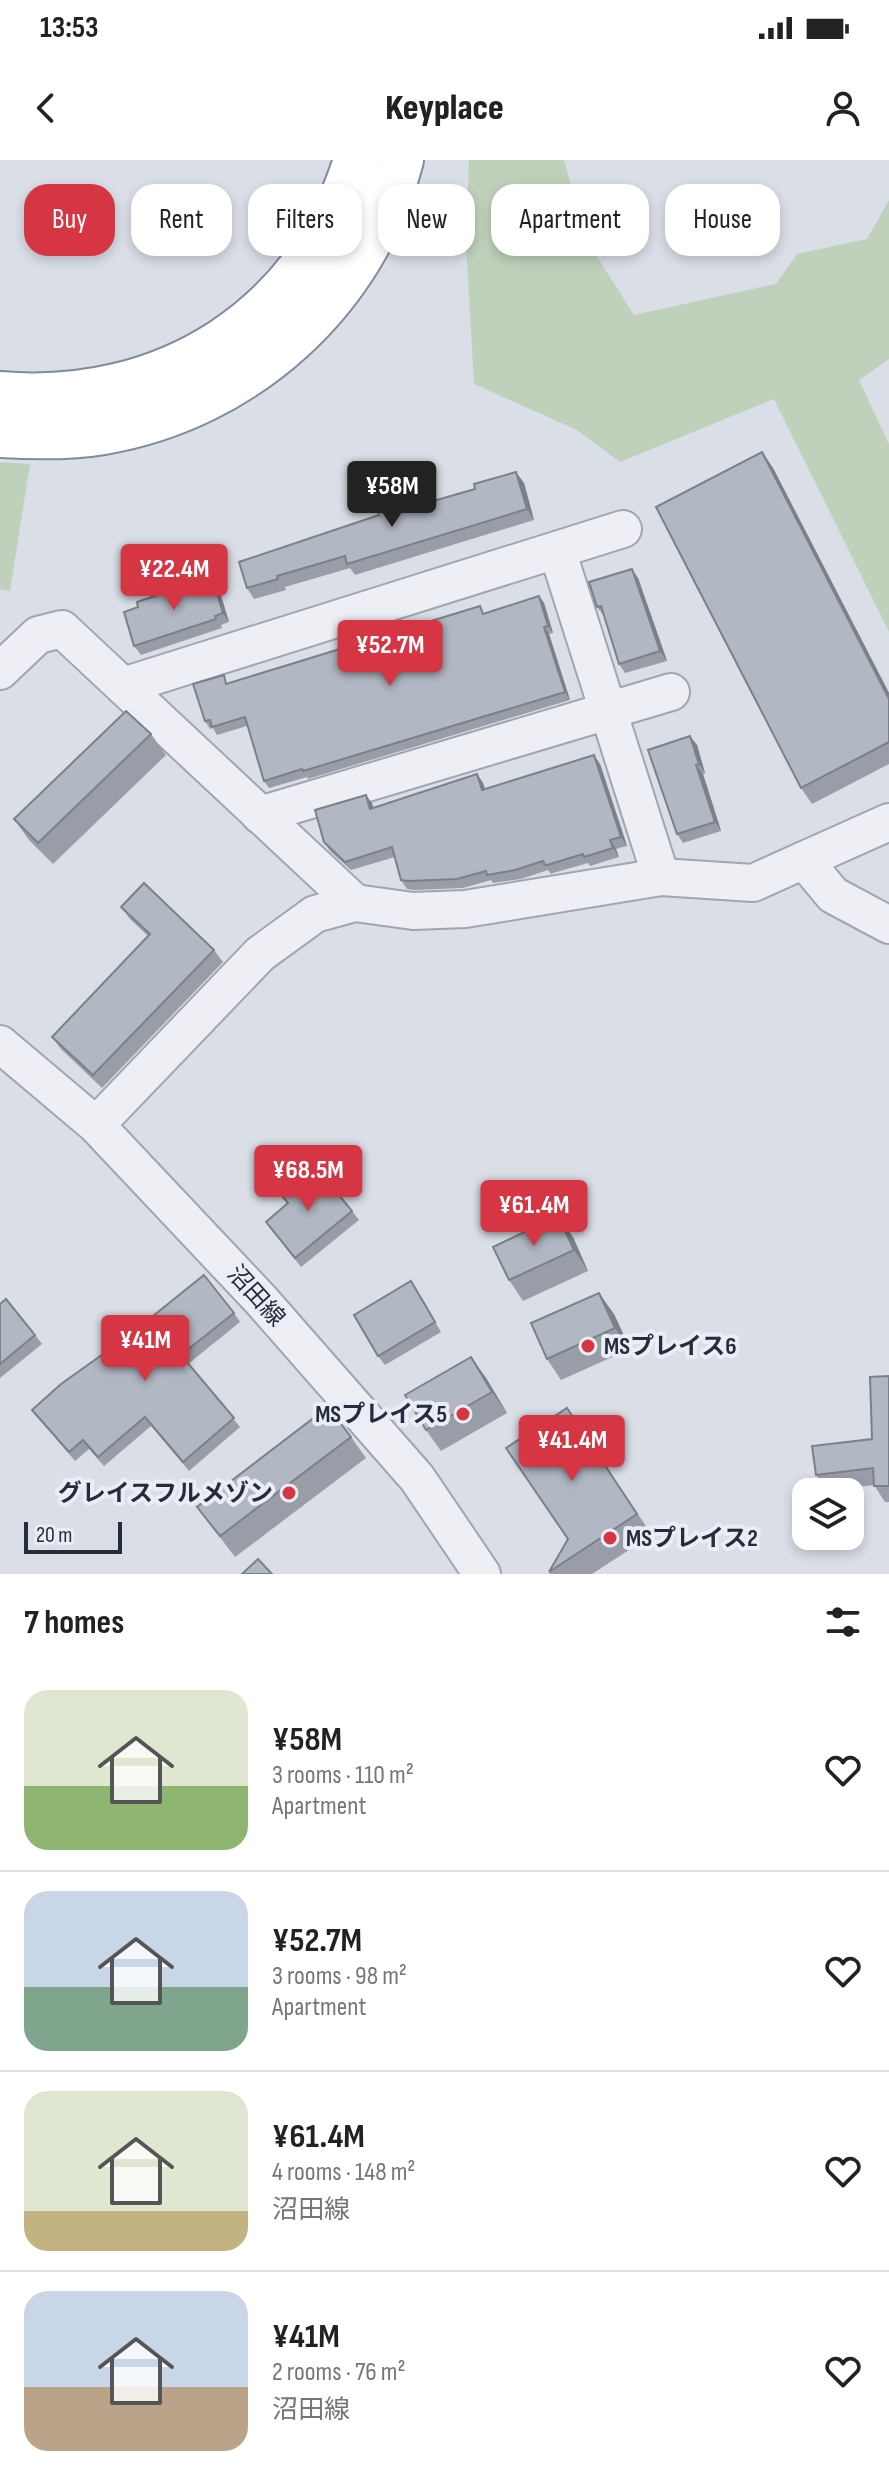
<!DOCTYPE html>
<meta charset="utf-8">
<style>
body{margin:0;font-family:"Sofia Sans Condensed","Noto Sans JP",sans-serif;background:#f6f6f6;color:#222;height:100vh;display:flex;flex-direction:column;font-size:30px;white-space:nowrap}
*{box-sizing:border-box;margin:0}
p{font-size:26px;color:#767676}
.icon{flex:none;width:44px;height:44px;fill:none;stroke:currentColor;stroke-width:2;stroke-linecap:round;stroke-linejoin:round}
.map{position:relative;height:1414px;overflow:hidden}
.drawer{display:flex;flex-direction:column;background:#fff;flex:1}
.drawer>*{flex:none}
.banner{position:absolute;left:24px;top:24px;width:842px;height:72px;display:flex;gap:16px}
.controls{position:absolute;left:792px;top:1318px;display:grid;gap:16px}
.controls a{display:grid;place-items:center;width:72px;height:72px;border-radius:16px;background:#fff;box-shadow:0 4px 12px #0003;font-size:40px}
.scale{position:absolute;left:24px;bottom:20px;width:98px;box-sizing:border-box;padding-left:8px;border:4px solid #242c3d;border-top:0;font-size:22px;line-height:28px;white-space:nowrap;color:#242c3d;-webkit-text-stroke:6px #eaedf4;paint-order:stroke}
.price{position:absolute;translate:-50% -68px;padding:0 18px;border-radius:8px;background:#d63544;color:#fff;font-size:26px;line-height:52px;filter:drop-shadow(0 2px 4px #0008)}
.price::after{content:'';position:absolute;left:50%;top:48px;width:24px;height:18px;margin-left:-12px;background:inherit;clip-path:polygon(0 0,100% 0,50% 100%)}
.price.active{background:#222;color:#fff}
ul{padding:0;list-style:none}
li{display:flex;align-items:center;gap:24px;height:200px;padding:0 24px}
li+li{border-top:2px solid #e0e0e0}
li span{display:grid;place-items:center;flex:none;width:224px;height:160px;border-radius:24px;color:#555}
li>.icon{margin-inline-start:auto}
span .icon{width:96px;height:96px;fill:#fffc;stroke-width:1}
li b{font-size:34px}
h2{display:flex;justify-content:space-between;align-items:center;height:96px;padding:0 24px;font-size:34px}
.pill{padding:0 28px;border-radius:24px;background:#fff;box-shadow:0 4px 12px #0003;font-size:28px;line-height:72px}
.pill.active{background:#d63544;color:#fff}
.status{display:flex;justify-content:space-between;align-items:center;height:56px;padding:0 40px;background:#fff;direction:ltr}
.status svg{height:22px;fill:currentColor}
header{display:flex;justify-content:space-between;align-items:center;height:104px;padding:0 24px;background:#fff;font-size:36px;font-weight:800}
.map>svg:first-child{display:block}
.green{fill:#bfd1bb}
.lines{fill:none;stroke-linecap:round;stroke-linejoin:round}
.minor-casing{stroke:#a0a5b0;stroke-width:40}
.highway-casing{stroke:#818b9e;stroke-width:48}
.minor{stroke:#edeff5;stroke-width:36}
.highway{stroke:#fff;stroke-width:44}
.wall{fill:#989da8}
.shaded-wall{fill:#7c8088}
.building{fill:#b1b7c3;stroke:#7c8088;stroke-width:2}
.poi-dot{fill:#d63544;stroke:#eaedf4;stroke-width:3}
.labels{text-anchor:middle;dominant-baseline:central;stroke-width:8;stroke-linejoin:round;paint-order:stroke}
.street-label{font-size:24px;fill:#242c3d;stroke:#eaedf4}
.poi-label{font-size:24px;font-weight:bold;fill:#242c3d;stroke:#eaedf4;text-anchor:start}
</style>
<div class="status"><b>13:53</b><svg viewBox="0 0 49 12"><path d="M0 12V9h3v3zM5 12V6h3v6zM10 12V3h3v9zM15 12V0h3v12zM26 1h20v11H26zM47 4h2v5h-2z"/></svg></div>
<header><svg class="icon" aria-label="back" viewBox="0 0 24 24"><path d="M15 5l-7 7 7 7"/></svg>Keyplace<svg class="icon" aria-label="person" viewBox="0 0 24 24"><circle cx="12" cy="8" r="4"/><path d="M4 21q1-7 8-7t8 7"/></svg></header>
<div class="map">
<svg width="889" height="1414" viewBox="0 0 889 1414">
<rect width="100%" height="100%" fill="#dadee6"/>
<g class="green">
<polygon points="469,0 564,0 586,79 634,155 776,124 797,94 867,79 889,40 889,199 859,220 889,284 889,472 774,239 620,302 577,270 474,224 466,83"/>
<polygon points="0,302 30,304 10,431 0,429"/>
</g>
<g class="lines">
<defs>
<g id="minor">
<polyline points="557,390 661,717"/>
<polyline points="0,511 38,475 62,469 355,743"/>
<polyline points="123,526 623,369"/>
<polyline points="260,655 671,532"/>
<polyline points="804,700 889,662"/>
<polyline points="0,884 96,965 261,1140 417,1318 482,1414"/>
<polyline points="96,965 260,794 315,754 355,743 413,751 465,749 661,717 753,723 804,700 833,735 889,765"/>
</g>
<g id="highway">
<path d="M0,234C163,248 307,159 356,0"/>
<path d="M0,275C34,277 69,278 103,272C246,248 365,140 401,0"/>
</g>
</defs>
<use href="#minor" class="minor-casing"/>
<use href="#highway" class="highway-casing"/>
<use href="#minor" class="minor"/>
<use href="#highway" class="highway"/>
</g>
<g class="wall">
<polygon points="762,292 773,308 889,533 889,604 812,644 801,628"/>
<polygon points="524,323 534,360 355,415 350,408 285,427 286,430 254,439 247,428 379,355 420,335 426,343"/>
<polygon points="638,418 667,501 625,513 619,504 604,456 597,447"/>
<polygon points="218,426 229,462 221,465 222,468 141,495 134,486"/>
<polygon points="539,436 544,443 553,473 549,474 570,540 308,619 307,617 269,628 264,621 247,566 217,575 213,568 210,569 205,561 229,523 485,453"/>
<polygon points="151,574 166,595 53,704 29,680 14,659"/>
<polygon points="697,585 705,613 703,614 721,671 683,683 677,674"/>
<polygon points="600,604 627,686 616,689 619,697 590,706 588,703 553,713 551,714 548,710 521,719 493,723 491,720 463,728 414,730 407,729 401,720 395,697 351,710 330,691 324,682 366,635 373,648 477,614 483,623 485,629"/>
<polygon points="121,747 214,790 223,802 102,928 61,889 52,877 148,776 130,759"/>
<polygon points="282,1036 352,1051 359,1060 301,1107 266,1062 287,1044"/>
<polygon points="573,1077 588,1111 523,1141 509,1120"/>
<polygon points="411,1121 441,1172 385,1205 378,1196"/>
<polygon points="0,1144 35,1175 42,1184 0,1218"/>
<polygon points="234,1153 240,1162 188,1204 240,1267 189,1311 151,1266 104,1306 89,1289 75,1301 32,1250"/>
<polygon points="614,1154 630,1189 561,1220 547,1199"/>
<polygon points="471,1197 486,1218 507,1253 441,1291 426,1270"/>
<polygon points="889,1216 889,1342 885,1342 874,1325 826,1330 816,1315 872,1279"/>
<polygon points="581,1269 652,1375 592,1414 550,1414 549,1412 568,1379"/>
<polygon points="351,1277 366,1298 235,1397 197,1347"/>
</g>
<g class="shaded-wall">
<polygon points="762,292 773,308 889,533 889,539"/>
<polygon points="516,312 524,323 534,360 527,349"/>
<polygon points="632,409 638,418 667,501 660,491"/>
<polygon points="212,417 218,426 229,462 223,453"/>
<polygon points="539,436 544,443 553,473 548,466"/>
<polygon points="544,467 549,474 570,540 565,532"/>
<polygon points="690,576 697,585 705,613 699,604"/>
<polygon points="594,595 600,604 627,686 621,677"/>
<polygon points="696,605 703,614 721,671 715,662"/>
<polygon points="477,614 483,623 488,639 482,630"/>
<polygon points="366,635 372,643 376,657 370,649"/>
<polygon points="610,680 616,689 619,697 613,688"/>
<polygon points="558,1056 573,1077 588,1111 574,1090"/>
<polygon points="599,1133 614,1154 630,1189 615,1168"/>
<polygon points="471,1197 486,1218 507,1253 492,1232"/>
</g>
<g class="building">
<polygon points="762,292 889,539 889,582 801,628 656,347"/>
<polygon points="516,312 527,349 347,404 345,396 277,416 278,419 247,428 239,402 379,355 377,349 420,335 423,344 475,329 474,324"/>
<polygon points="632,409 660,491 619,504 601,446 597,447 589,422"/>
<polygon points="212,417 223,453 215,456 216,459 134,486 124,452 138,447 137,442"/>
<polygon points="539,436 548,466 544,467 565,532 303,611 302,609 264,621 245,557 212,567 210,560 205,561 193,524 224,515 226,524 480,446 483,454"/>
<polygon points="126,551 151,574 38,683 14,659"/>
<polygon points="690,576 699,604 696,605 715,662 677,674 648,590"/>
<polygon points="594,595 621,677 610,680 613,688 584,697 583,694 547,705 545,705 543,701 515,710 487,715 486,711 457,719 408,721 401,720 392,687 345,702 324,682 315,650 366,635 370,649 477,614 482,630"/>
<polygon points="144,723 214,790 93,915 52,877 150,774 121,747"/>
<polygon points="317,1008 352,1051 295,1098 266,1062 288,1043 282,1036"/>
<polygon points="558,1056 574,1090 509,1120 493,1087"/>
<polygon points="204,1115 234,1153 181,1195 234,1258 183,1302 145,1257 98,1297 83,1280 69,1292 32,1250 61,1224 127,1177"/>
<polygon points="411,1121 435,1162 378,1196 354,1155"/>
<polygon points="599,1133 615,1168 547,1199 531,1163"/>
<polygon points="6,1139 35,1175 0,1204 0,1144"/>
<polygon points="471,1197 492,1232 426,1270 405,1235"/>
<polygon points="889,1216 889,1326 874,1326 873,1308 816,1315 812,1286 872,1279 870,1217"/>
<polygon points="328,1247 351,1277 220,1376 197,1347"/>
<polygon points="567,1248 637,1354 549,1412 568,1379 506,1288"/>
<polygon points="258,1399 272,1414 242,1414"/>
</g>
<g class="poi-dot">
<circle cx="588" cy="1186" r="8"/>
<circle cx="463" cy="1254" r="8"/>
<circle cx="289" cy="1333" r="8"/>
<circle cx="610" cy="1378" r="8"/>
</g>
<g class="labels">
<g class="street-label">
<text transform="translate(256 1136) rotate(48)">沼田線</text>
</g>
<g class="poi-label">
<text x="604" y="1186">MSプレイス6</text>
<text x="447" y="1254" text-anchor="end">MSプレイス5</text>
<text x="273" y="1333" text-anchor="end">グレイスフルメゾン</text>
<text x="626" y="1378">MSプレイス2</text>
</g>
</g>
</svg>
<div class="controls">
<a><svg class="icon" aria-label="layers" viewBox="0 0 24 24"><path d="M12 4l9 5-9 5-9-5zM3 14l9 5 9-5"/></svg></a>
</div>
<div class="scale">20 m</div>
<b class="price active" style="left:392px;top:369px">¥58M</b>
<b class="price" style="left:174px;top:452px">¥22.4M</b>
<b class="price" style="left:390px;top:528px">¥52.7M</b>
<b class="price" style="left:308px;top:1053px">¥68.5M</b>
<b class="price" style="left:534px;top:1088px">¥61.4M</b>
<b class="price" style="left:145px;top:1223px">¥41M</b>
<b class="price" style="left:572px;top:1323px">¥41.4M</b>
<div class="banner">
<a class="pill active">Buy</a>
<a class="pill">Rent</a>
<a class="pill">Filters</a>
<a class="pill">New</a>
<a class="pill">Apartment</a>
<a class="pill">House</a>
</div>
</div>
<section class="drawer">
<h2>7 homes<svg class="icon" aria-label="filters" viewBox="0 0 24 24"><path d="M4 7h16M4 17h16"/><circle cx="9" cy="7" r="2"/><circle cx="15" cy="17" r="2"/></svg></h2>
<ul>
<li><span style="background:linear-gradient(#dfe7d0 60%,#8fb573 0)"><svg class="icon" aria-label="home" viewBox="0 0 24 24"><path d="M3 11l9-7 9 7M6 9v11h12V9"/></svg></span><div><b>¥58M</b><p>3 rooms · 110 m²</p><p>Apartment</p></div><svg class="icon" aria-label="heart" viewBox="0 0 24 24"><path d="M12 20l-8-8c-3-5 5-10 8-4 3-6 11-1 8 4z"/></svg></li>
<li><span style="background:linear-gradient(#c9d6e8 60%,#7fa58c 0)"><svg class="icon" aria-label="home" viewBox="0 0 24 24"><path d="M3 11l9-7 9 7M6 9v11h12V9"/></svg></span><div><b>¥52.7M</b><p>3 rooms · 98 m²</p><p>Apartment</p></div><svg class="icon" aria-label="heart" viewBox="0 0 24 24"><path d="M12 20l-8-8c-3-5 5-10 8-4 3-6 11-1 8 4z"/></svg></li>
<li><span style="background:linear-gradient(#dfe7d0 75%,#c2b280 0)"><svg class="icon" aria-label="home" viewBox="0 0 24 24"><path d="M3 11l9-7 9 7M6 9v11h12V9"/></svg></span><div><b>¥61.4M</b><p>4 rooms · 148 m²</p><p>沼田線</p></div><svg class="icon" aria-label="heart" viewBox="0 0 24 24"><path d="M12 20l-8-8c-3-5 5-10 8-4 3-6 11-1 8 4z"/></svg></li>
<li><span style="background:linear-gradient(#c9d6e8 60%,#b9a48a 0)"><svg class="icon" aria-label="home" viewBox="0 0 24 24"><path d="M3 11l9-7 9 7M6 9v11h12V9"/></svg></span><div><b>¥41M</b><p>2 rooms · 76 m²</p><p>沼田線</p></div><svg class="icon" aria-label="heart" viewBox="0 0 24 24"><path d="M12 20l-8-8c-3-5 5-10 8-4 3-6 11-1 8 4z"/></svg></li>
</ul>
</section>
